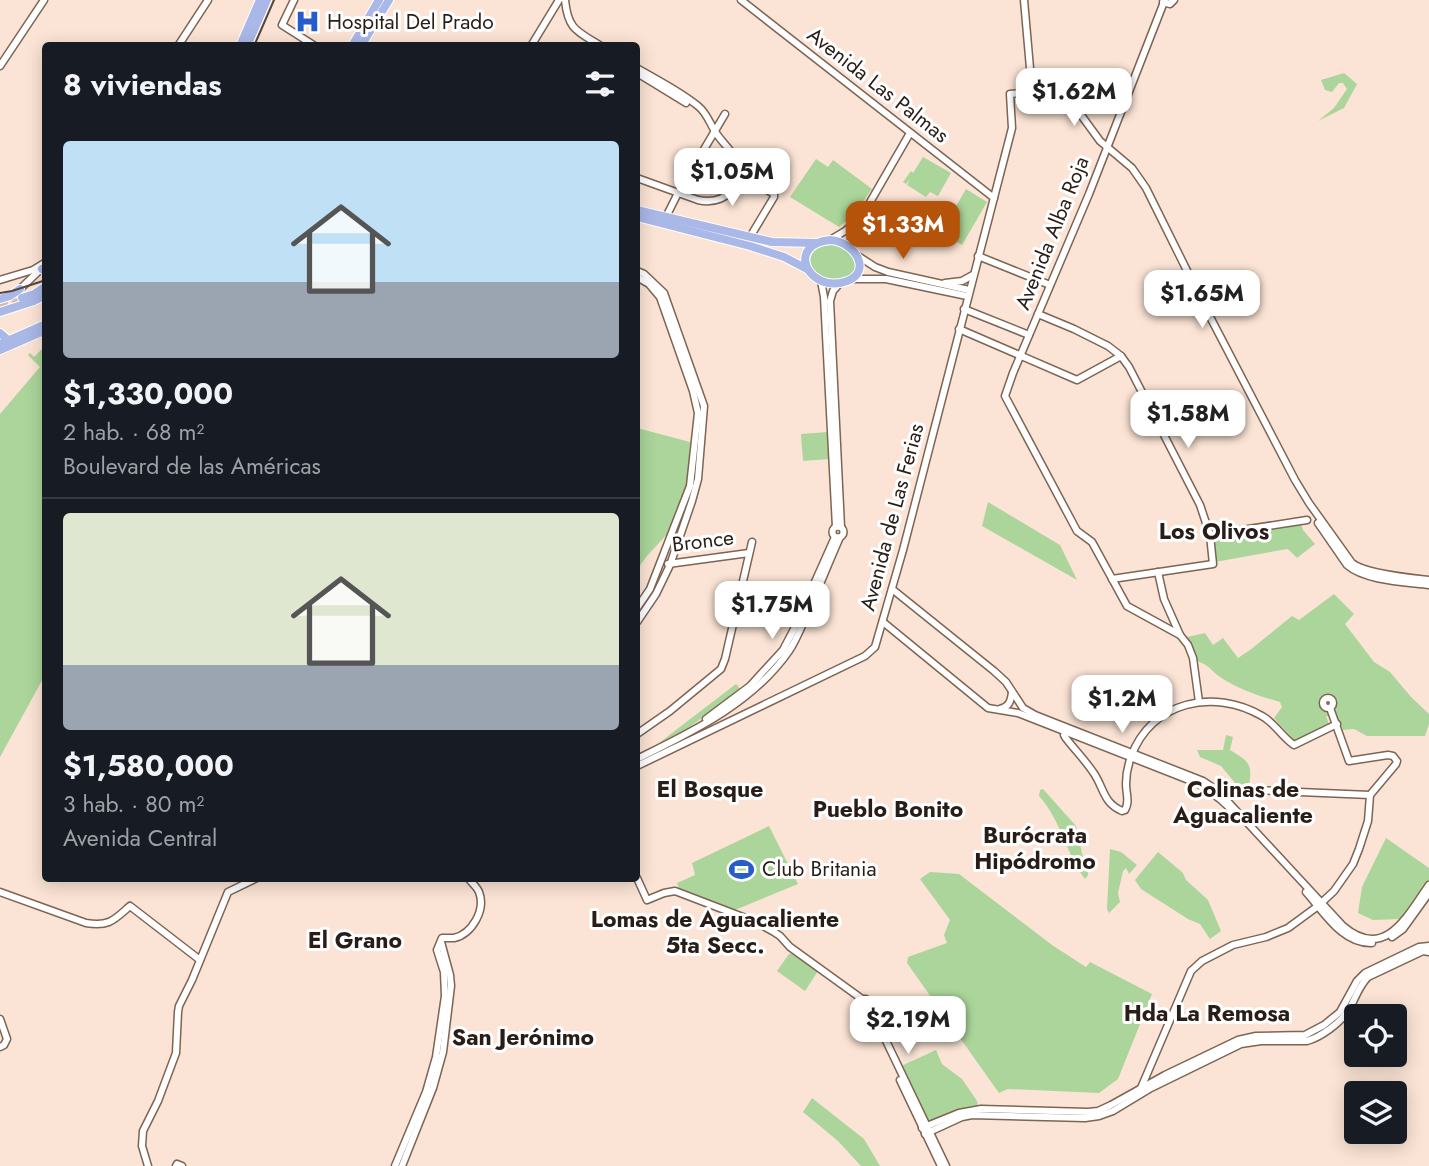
<!DOCTYPE html>
<html lang="es">
<meta charset="utf-8">
<style>
body{margin:0;font-family:Jost,sans-serif;background:#20242c;color:#f1f3f6;height:100vh;display:flex;flex-direction:column;font-size:26px;white-space:nowrap}
*{box-sizing:border-box;margin:0}
p{font-size:23px;color:#9ea1a6}
.icon{flex:none;width:38px;height:38px;fill:none;stroke:currentColor;stroke-width:2;stroke-linecap:round;stroke-linejoin:round}
.map{position:relative;flex:1;overflow:hidden}
.details{position:absolute;left:42px;top:42px;width:598px;height:840px;display:flex;flex-direction:column;background:#171b24;border-radius:7px;box-shadow:0 4px 18px #0003}
.details>*{flex:none}
.fabs{position:absolute;left:1344px;top:1004px;display:grid;gap:14px}
.fabs a{display:grid;place-items:center;width:63px;height:63px;border-radius:7px;background:#171b24;box-shadow:0 4px 18px #0003;font-size:35px}
.price{position:absolute;translate:-50% -60px;padding:0 16px;border-radius:14px;background:#fff;color:#222;font-size:23px;line-height:46px;filter:drop-shadow(0 2px 4px #0008)}
.price::after{content:'';position:absolute;left:50%;top:42px;width:21px;height:16px;margin-left:-10px;background:inherit;clip-path:polygon(0 0,100% 0,50% 100%)}
.price.on{background:#b45309;color:#fff}
ul{padding:0;list-style:none}
li{display:grid;align-content:center;gap:14px;height:371px;padding:0 21px}
li+li{border-top:2px solid #363941}
li span{display:grid;place-items:center;height:217px;border-radius:7px;color:#555}
li>.icon{margin-inline-start:auto}
span .icon{width:126px;height:126px;fill:#fffc;stroke-width:1}
li b{font-size:30px}
h2{display:flex;justify-content:space-between;align-items:center;height:84px;padding:0 21px;font-size:30px}
.map>svg:first-child{display:block}
.green{fill:#abd59a}
.lines{fill:none;stroke-linecap:round;stroke-linejoin:round}
.primary-tunnel{stroke:#d1bcaf;stroke-width:8;stroke-dasharray:8 4;stroke-linecap:butt}
.secondary-casing{stroke:#7d6453;stroke-width:9}
.primary-casing{stroke:#fff;stroke-width:10}
.secondary{stroke:#fff;stroke-width:6}
.primary{stroke:#aab8e7;stroke-width:8}
.rail{stroke:#55473e;stroke-width:2}
.labels{text-anchor:middle;dominant-baseline:central;stroke-width:6;stroke-linejoin:round;paint-order:stroke}
.poi-label{font-size:21px;fill:#291e17;stroke:#fff;text-anchor:start}
.street-label{font-size:21px;fill:#291e17;stroke:#fff}
.neighbourhood-label{font-size:23px;font-weight:bold;fill:#291e17;stroke:#fff}
</style>
<div class="map">
<svg width="1429" height="1166" viewBox="0 0 1429 1166">
<rect width="100%" height="100%" fill="#fbe4d5"/>
<g class="green">
<polygon points="1344,73 1357,84 1344,108 1318,121 1334,108 1347,89 1343,83 1339,83 1332,92 1325,90 1321,80"/>
<polygon points="923,157 951,173 938,196 930,192 926,197 907,185 910,179 906,184 903,182 911,171 913,173"/>
<polygon points="816,159 828,167 833,160 872,189 855,213 839,227 790,197"/>
<polygon points="966,189 987,202 962,245 941,232"/>
<path d="M833,245C848,248 852,255 859,268L850,279C844,279 838,281 832,280C805,278 801,245 833,245Z"/>
<polygon points="45,346 45,361 43,363 45,363 45,675 0,757 0,414 40,367 28,355 30,353 34,357"/>
<polygon points="637,428 690,442 688,483 670,531 646,557 637,570"/>
<polygon points="828,432 830,459 803,461 801,434"/>
<polygon points="988,502 1060,545 1077,580 982,526"/>
<polygon points="1301,524 1303,530 1315,544 1297,558 1289,550 1287,549 1215,562 1213,537"/>
<path d="M1334,594L1354,614L1345,624L1374,662L1390,672L1411,697L1429,714V724L1425,736H1367L1354,729L1343,730L1339,720L1326,716L1329,724L1295,741L1274,718L1282,707L1280,702C1259,696 1234,688 1216,674C1208,667 1208,665 1197,661L1187,637L1205,633L1213,645L1223,638L1238,658L1250,650L1292,616L1299,620Z"/>
<polygon points="736,684 741,690 688,728 659,743"/>
<path d="M1226,735L1233,737L1230,750C1248,761 1253,763 1249,785L1236,784L1221,766L1200,757L1197,750H1223Z"/>
<path d="M1043,789L1076,826L1084,862L1088,870V875L1085,879C1066,854 1061,820 1039,796L1040,790Z"/>
<polygon points="769,826 798,884 735,910 679,888 677,883 695,875 692,863"/>
<polygon points="1386,838 1429,868 1429,880 1400,919 1373,920 1358,913 1362,887"/>
<polygon points="1110,849 1121,852 1137,865 1129,874 1126,868 1123,871 1118,893 1120,902 1109,913 1107,909"/>
<polygon points="1158,852 1183,873 1186,880 1208,900 1221,931 1210,939 1200,924 1188,919 1141,889 1135,880"/>
<polygon points="930,872 959,874 1052,945 1086,967 1090,962 1152,994 1118,1079 1099,1093 1008,1089 999,1093 907,963 908,957 947,943 944,935 950,920 920,879"/>
<polygon points="795,953 818,971 805,991 777,971 789,954"/>
<polygon points="936,1050 942,1064 962,1079 977,1101 978,1106 976,1108 927,1124 899,1067"/>
<polygon points="812,1098 864,1139 880,1166 861,1166 838,1141 803,1112"/>
</g>
<g class="lines">
<polyline class="primary-tunnel" points="0,305 23,301"/>
<defs>
<g id="secondary">
<polyline points="294,0 282,25 315,46"/>
<path d="M565,0C568,30 577,31 601,46"/>
<polyline points="741,0 994,198"/>
<polyline points="1024,0 1032,91"/>
<polyline points="1163,2 1170,4 1174,0"/>
<polyline points="1164,2 1089,194 1013,373 1005,396 1077,531 1092,542 1127,606 1180,635"/>
<polyline points="178,46 208,0"/>
<polyline points="531,46 559,0"/>
<polyline points="0,66 44,0"/>
<path d="M637,68C657,80 680,91 698,106C707,113 710,124 716,133C727,150 753,166 733,190C723,200 711,203 698,200L637,178"/>
<polyline points="637,73 686,103"/>
<polyline points="737,173 774,194 774,197 750,237"/>
<polyline points="665,219 678,193 725,114"/>
<polyline points="830,240 845,231 856,222"/>
<polyline points="852,249 851,239 854,230 910,133"/>
<polyline points="858,256 875,267 888,272 969,290"/>
<polyline points="978,256 1050,285"/>
<polyline points="637,271 644,274 664,293 704,406 698,479 692,501 670,565 656,594 637,622"/>
<polyline points="637,277 649,284 660,297 693,391 698,413 690,486 650,589 637,608"/>
<polyline points="851,279 886,279 967,296"/>
<polyline points="0,280 33,270 46,262"/>
<polyline points="821,281 824,297 836,527"/>
<polyline points="840,283 833,291 830,301 841,527"/>
<polyline points="945,283 962,281 973,275"/>
<polyline points="18,291 43,267"/>
<polyline points="964,309 1029,335"/>
<polyline points="1038,314 1074,329 1108,346 1121,356 1129,367 1200,505 1210,535 1213,564 1112,579"/>
<polyline points="959,329 1077,380 1121,356"/>
<path d="M1318,523L1347,565C1365,581 1406,582 1429,585"/>
<circle cx="838" cy="532" r="5.5"/>
<polyline points="1210,535 1307,520"/>
<polyline points="668,564 749,553"/>
<polyline points="1158,572 1164,599 1180,635 1188,645 1193,658 1199,702"/>
<path d="M892,589L994,671L1006,682L1023,708L1035,715L1203,781L1218,791L1343,926C1385,962 1407,916 1429,885"/>
<polyline points="883,622 988,708 1018,713 1199,784 1220,799 1233,811"/>
<circle cx="1328" cy="703" r="5"/>
<path d="M1000,709C1009,707 1011,701 1012,692"/>
<polyline points="706,719 750,686 783,650 793,631 835,537"/>
<path d="M1067,729L1064,735L1065,737C1074,749 1085,760 1093,772C1104,787 1102,802 1122,811L1125,810C1130,802 1126,794 1126,784C1126,776 1128,765 1131,757C1151,701 1214,688 1262,716C1275,723 1282,737 1294,745L1337,724"/>
<polyline points="637,734 670,711 721,669 725,659 752,542"/>
<path d="M637,759C692,732 753,703 789,651C797,639 802,625 808,612C819,587 829,562 840,537"/>
<path d="M637,766L865,656L875,647L903,550L1012,128L1010,94L1062,89L1100,141L1132,168L1146,188L1207,311L1295,480L1309,503L1352,563C1365,574 1411,578 1429,580"/>
<polyline points="1218,791 1232,789 1370,795"/>
<polyline points="637,878 647,900 664,893 675,891 756,922 774,932 780,936 790,947 862,999 866,999 946,1166"/>
<path d="M0,892L86,923C109,927 114,920 130,906L200,960"/>
<path d="M1306,892C1324,912 1342,944 1372,943"/>
<polyline points="1392,937 1403,929 1429,893"/>
<polyline points="0,1019 7,1039 4,1045 0,1047"/>
<polyline points="900,1080 941,1166"/>
<polyline points="1141,1088 1191,971 1202,961 1233,945 1266,937 1288,928 1318,906 1334,891 1353,864 1359,849 1368,821 1370,795 1396,764 1397,761 1393,756 1388,755 1349,761 1330,708"/>
<polyline points="922,1128 959,1113 981,1109 1088,1112 1098,1111 1111,1105 1165,1075 1238,1040 1256,1036 1305,1035 1324,1025 1340,1012 1357,981 1365,973 1419,947 1429,946"/>
<path d="M925,1134L962,1117L972,1115L1085,1118L1099,1116L1113,1111L1151,1088L1241,1044L1261,1041H1307C1321,1037 1340,1023 1348,1011C1355,1000 1358,987 1368,977L1423,951L1429,952"/>
<polyline points="148,1166 142,1146 143,1131 158,1101 176,1053 178,1012 179,1006 192,980 228,892 257,878"/>
<polyline points="176,1166 177,1164 182,1166"/>
<path d="M395,1166L426,1092L436,1057L445,996L444,972L437,950L442,938C444,938 452,938 454,938C472,934 486,910 479,892C477,887 472,883 468,878"/>
<polyline points="402,1166 433,1088 443,1052 451,986 450,975 441,942"/>
</g>
<g id="primary">
<polyline points="240,46 260,0"/>
<polyline points="247,46 267,0"/>
<polyline points="352,46 379,0"/>
<polyline points="361,46 389,0"/>
<polyline points="637,210 772,242 816,243"/>
<polyline points="637,217 750,246 784,257 807,269"/>
<path d="M830,240C858,242 875,277 840,283C805,288 788,244 830,240Z"/>
<polyline points="42,269 46,272"/>
<polyline points="22,298 34,294 46,286"/>
<polyline points="0,299 10,296 20,289"/>
<polyline points="0,312 34,301 46,295"/>
<polyline points="0,333 8,340"/>
<polyline points="0,344 46,324"/>
<polyline points="0,350 46,330"/>
</g>
</defs>
<use href="#secondary" class="secondary-casing"/>
<use href="#primary" class="primary-casing"/>
<use href="#secondary" class="secondary"/>
<use href="#primary" class="primary"/>
<g class="rail">
<polyline points="254,46 274,0"/>
<polyline points="0,293 12,291 46,280"/>
</g>
</g>
<defs>
<symbol id="hospital-bare" viewBox="-9 -9 18 18"><path d="M-5-5h3v3.5h4V-5h3V5h-3V1.5h-4V5h-3Z" fill="#265dcb" stroke="#fff" stroke-width="2.5" paint-order="stroke"/></symbol>
<symbol id="stadium-bare" viewBox="-9 -9 18 18"><path d="M0-5a6.5 5 0 1 0 0 10a6.5 5 0 1 0 0-10ZM-3.5-1.8h7v3.6h-7Z" fill="#265dcb" stroke="#fff" stroke-width="2.5" paint-order="stroke"/></symbol>
</defs>
<g fill-rule="evenodd">
<use href="#hospital-bare" x="290" y="4" width="35" height="35"/>
<use href="#stadium-bare" x="724" y="852" width="35" height="35"/>
</g>
<g class="labels">
<g class="poi-label">
<text x="327" y="22">Hospital Del Prado</text>
<text x="762" y="869">Club Britania</text>
</g>
<g class="street-label">
<text transform="translate(878 85) rotate(38)">Avenida Las Palmas</text>
<text transform="translate(1052 233) rotate(-68)">Avenida Alba Roja</text>
<text transform="translate(892 517) rotate(-75)">Avenida de Las Ferias</text>
<text transform="translate(703 541) rotate(-7)">Bronce</text>
</g>
<g class="neighbourhood-label">
<text x="1214" y="531">Los Olivos</text>
<text x="710" y="789">El Bosque</text>
<text x="1243" y="789">Colinas de<tspan x="1243" dy="26">Aguacaliente</tspan></text>
<text x="888" y="809">Pueblo Bonito</text>
<text x="1035" y="835">Burócrata<tspan x="1035" dy="26">Hipódromo</tspan></text>
<text x="715" y="919">Lomas de Aguacaliente<tspan x="715" dy="26">5ta Secc.</tspan></text>
<text x="355" y="940">El Grano</text>
<text x="1207" y="1013">Hda La Remosa</text>
<text x="523" y="1037">San Jerónimo</text>
</g>
</g>
</svg>
<div class="fabs">
<a><svg class="icon" aria-label="locate" viewBox="0 0 24 24"><circle cx="12" cy="12" r="6"/><path d="M12 2v4M12 18v4M2 12h4M18 12h4"/></svg></a>
<a><svg class="icon" aria-label="layers" viewBox="0 0 24 24"><path d="M12 4l9 5-9 5-9-5zM3 14l9 5 9-5"/></svg></a>
</div>
<b class="price" style="left:1074px;top:128px">$1.62M</b>
<b class="price" style="left:732px;top:208px">$1.05M</b>
<b class="price on" style="left:903px;top:261px">$1.33M</b>
<b class="price" style="left:1202px;top:330px">$1.65M</b>
<b class="price" style="left:1188px;top:450px">$1.58M</b>
<b class="price" style="left:772px;top:641px">$1.75M</b>
<b class="price" style="left:1122px;top:735px">$1.2M</b>
<b class="price" style="left:908px;top:1056px">$2.19M</b>
<section class="details">
<h2>8 viviendas<svg class="icon" aria-label="filters" viewBox="0 0 24 24"><path d="M4 7h16M4 17h16"/><circle cx="9" cy="7" r="2"/><circle cx="15" cy="17" r="2"/></svg></h2>
<ul>
<li><span style="background:linear-gradient(#bfe0f5 65%,#9aa5b1 0)"><svg class="icon" aria-label="home" viewBox="0 0 24 24"><path d="M3 11l9-7 9 7M6 9v11h12V9"/></svg></span><div><b>$1,330,000</b><p>2 hab. · 68 m²</p><p>Boulevard de las Américas</p></div></li>
<li><span style="background:linear-gradient(#dfe7d0 70%,#9aa5b1 0)"><svg class="icon" aria-label="home" viewBox="0 0 24 24"><path d="M3 11l9-7 9 7M6 9v11h12V9"/></svg></span><div><b>$1,580,000</b><p>3 hab. · 80 m²</p><p>Avenida Central</p></div></li>
</ul>
</section>
</div>
